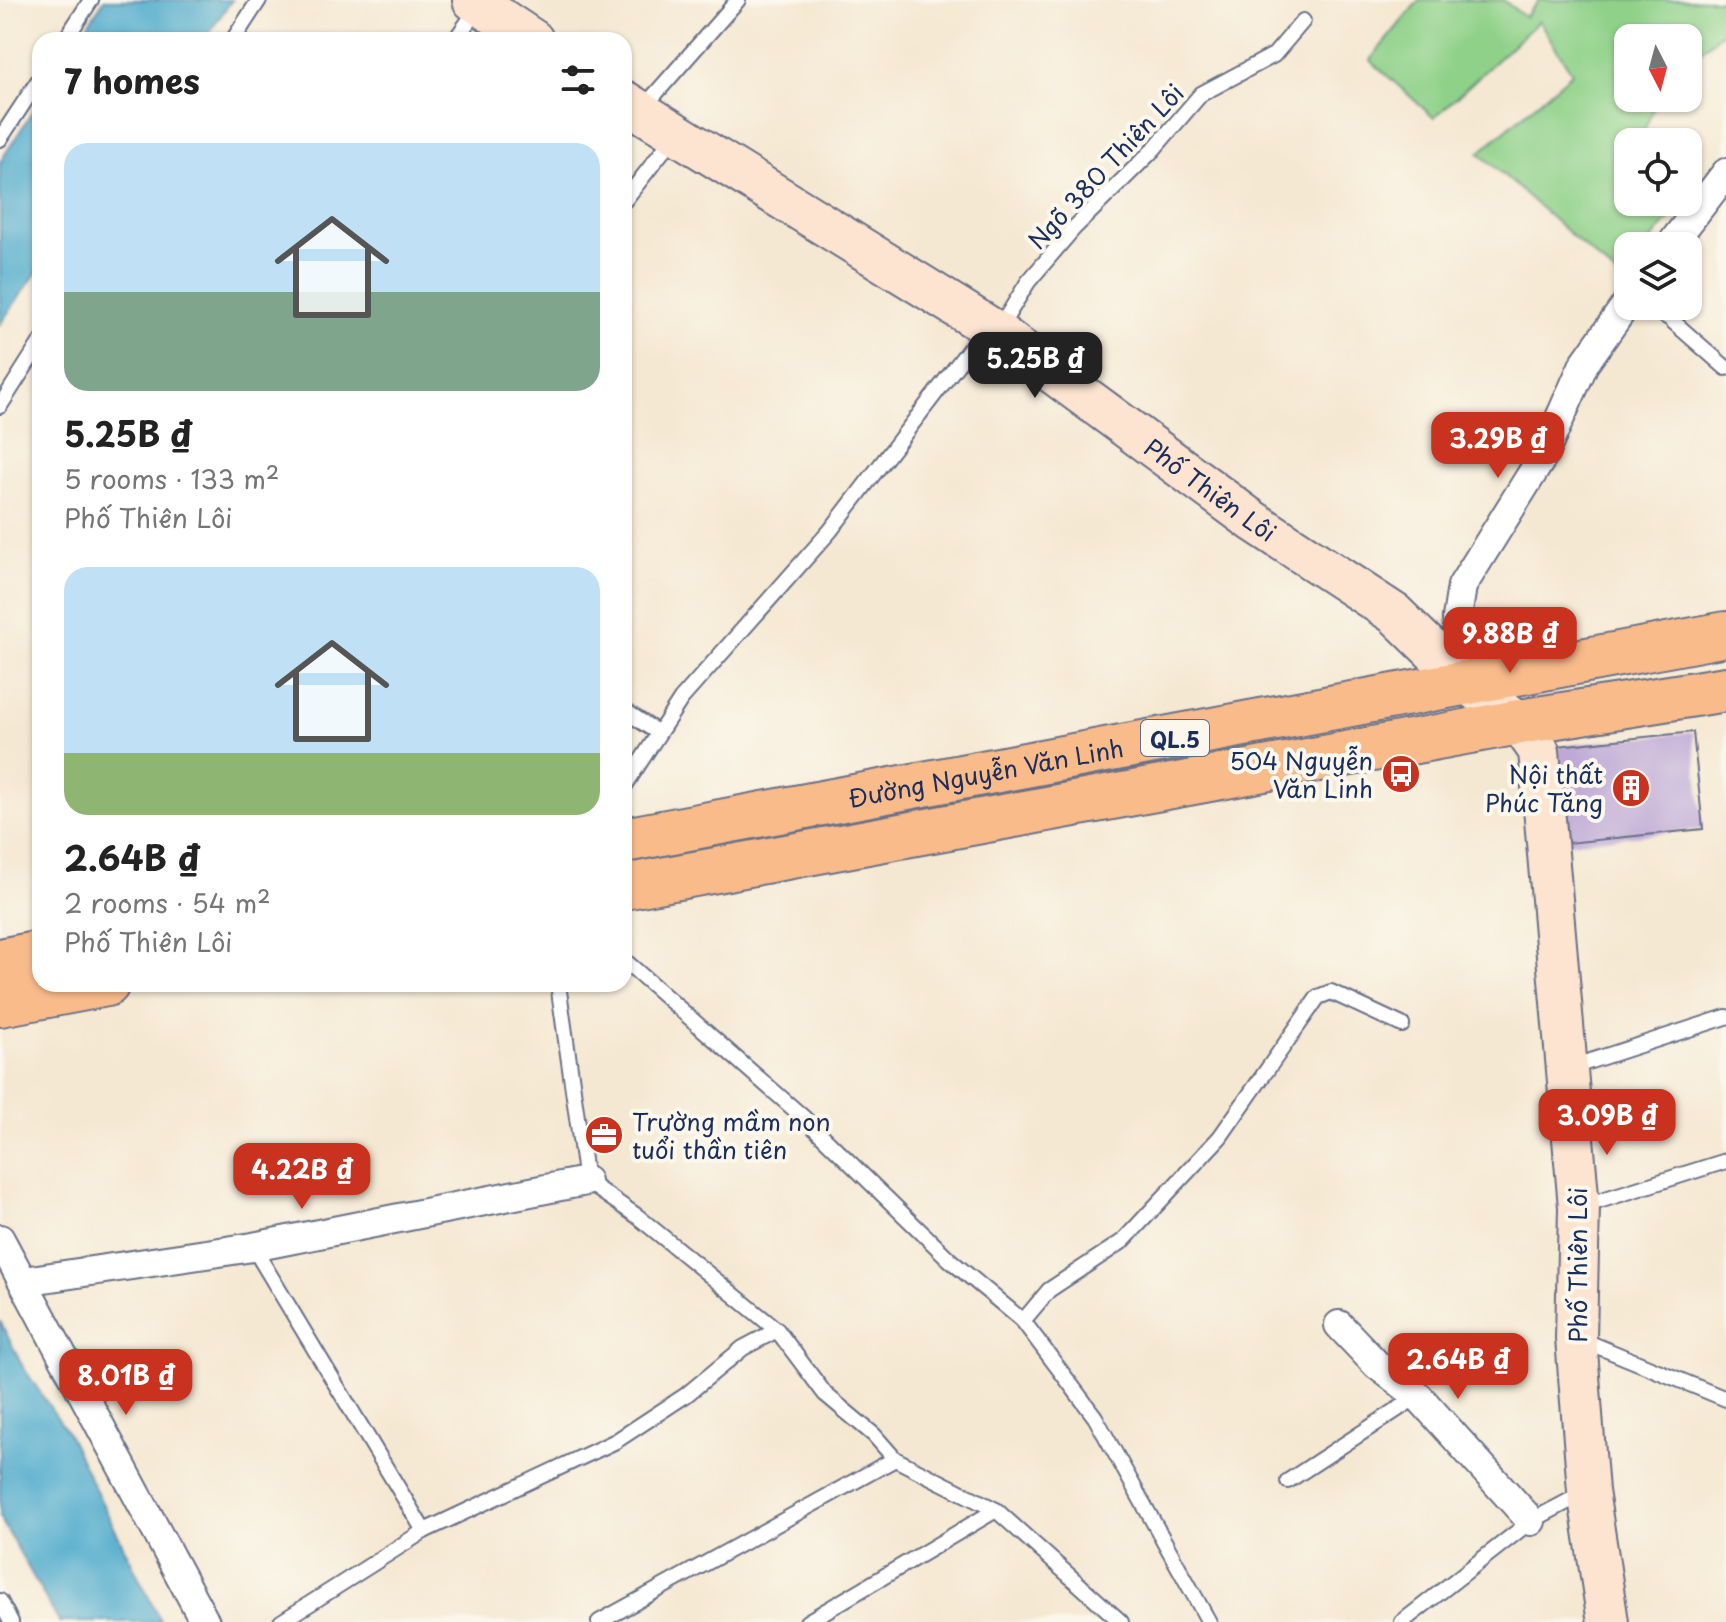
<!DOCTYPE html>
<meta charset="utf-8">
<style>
body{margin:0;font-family:"Playpen Sans",sans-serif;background:#f2f2f2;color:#222;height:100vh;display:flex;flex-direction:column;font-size:30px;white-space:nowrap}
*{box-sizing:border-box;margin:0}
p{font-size:26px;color:#767676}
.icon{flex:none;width:44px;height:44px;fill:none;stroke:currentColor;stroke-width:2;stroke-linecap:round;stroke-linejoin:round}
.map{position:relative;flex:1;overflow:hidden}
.sheet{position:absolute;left:32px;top:32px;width:600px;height:960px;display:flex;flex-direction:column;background:#fff;border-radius:24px;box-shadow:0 2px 6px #0004}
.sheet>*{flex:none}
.needle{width:52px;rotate:174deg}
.controls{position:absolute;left:1614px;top:24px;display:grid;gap:16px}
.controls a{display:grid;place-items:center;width:88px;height:88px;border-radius:16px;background:#fff;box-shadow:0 2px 6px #0004;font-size:40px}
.price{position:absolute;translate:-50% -68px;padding:0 18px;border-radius:16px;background:#c8321e;color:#fff;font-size:26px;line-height:52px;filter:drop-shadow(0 2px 4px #0008)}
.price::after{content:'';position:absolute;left:50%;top:48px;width:24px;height:18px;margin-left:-12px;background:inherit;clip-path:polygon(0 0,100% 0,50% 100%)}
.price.on{background:#222;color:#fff}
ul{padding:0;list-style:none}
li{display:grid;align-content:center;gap:16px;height:424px;padding:0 32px}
li span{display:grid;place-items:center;height:248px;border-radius:24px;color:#555}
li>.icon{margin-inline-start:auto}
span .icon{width:144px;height:144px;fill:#fffc;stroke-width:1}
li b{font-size:34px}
h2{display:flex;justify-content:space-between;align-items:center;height:96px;padding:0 32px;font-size:34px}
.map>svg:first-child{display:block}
.green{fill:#8fd189;stroke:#558074;stroke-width:2}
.water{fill:#4daacc;stroke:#346c95;stroke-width:2}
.building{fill:#bca6d5}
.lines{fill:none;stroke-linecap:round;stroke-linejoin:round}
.service-casing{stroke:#677087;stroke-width:18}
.minor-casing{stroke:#677087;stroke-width:32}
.secondary-casing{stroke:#677087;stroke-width:44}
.trunk-casing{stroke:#677087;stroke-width:48}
.service{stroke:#fff;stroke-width:14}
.minor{stroke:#fff;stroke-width:28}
.secondary{stroke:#fde4d1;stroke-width:40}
.trunk{stroke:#fabb8b;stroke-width:44}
.labels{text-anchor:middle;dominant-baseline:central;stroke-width:8;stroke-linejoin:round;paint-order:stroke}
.shield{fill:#fbf7ec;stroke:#5e6b89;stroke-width:2}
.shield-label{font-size:22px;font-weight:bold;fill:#1b2f5e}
.street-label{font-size:24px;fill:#1b2f5e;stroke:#fbf7ec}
.poi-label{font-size:24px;fill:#1b2f5e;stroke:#fbf7ec;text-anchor:end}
</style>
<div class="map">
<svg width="1726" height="1622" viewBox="0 0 1726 1622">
<rect width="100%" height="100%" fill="#fbf7ec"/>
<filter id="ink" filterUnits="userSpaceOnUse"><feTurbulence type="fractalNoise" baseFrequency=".0125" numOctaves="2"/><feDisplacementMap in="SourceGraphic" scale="16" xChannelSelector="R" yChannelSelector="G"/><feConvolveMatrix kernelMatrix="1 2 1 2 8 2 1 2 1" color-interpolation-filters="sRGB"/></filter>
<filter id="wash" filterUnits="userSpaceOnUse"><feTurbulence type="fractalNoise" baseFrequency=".006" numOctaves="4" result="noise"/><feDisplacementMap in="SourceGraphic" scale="32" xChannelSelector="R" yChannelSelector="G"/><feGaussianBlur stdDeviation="1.8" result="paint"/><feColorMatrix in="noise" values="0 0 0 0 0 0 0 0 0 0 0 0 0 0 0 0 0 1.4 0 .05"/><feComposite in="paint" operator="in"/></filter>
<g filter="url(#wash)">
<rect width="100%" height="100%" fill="#f5e8d2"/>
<polygon class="green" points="1419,0 1503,0 1525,17 1539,0 1726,0 1726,29 1688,62 1688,38 1628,38 1628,98 1658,98 1639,142 1628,142 1628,202 1664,202 1672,216 1646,246 1628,246 1628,266 1618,277 1479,153 1572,73 1539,21 1434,118 1370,60"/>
<g class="water">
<polygon points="104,0 232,0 204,40 78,40"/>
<polygon points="40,100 40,268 0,324 0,162"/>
<polygon points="0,1321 23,1367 67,1432 161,1622 59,1622 0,1518"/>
</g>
<g id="blocks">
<polygon class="building" points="1693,732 1703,829 1568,843 1558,746"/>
</g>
</g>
<g filter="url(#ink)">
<use href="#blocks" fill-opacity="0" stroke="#677087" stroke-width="2"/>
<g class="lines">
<defs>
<g id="service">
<polyline points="65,40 91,0"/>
<polyline points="233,40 259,0"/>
<polyline points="455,40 480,5"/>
<polyline points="643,108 738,0"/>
<polyline points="0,139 40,78"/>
<polyline points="624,201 676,134"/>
<polyline points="1647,306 1669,318 1726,368"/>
<polyline points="999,329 1028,282 1074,228 1153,150 1201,94 1274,55 1303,21"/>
<polyline points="0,406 40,343"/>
<polyline points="624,710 657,732"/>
<polyline points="624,787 681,699 830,531 987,326"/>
<polyline points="624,960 803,1117 950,1260 1023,1321 1095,1417 1209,1622"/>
<polyline points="558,984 586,1181 637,1216 777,1330 825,1394 874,1435 895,1459 996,1510 1121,1622"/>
<polyline points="1569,1068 1726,1017"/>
<polyline points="1583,1206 1726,1161"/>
<polyline points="253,1247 424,1531"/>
<polyline points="1023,1321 1049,1290 1123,1241 1220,1137 1318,997 1331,992 1402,1025"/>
<polyline points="1580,1339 1726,1399"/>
<polyline points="1288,1481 1418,1396"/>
<polyline points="0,1601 11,1622"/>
<polyline points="281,1622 424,1531 616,1441 686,1395 743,1348 777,1330"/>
<polyline points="599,1622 895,1459"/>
<polyline points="807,1622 996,1510"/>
<polyline points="1402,1622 1531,1521 1584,1493"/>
</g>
<g id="minor">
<polyline points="1670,246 1726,173"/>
<polyline points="1464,681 1457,618 1462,586 1543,456 1584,364 1628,302"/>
<polyline points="0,1239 205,1622"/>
<polyline points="24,1281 253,1247 586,1181"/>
<polyline points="1339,1325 1377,1365 1418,1396 1531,1521"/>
</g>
<g id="secondary">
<polyline points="473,0 533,40"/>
<path id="s1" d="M624,101L997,332L1253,521L1395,614L1464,681L1519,722L1539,751L1579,1207L1576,1338L1588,1491L1608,1622"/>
</g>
<g id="trunk">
<path id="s2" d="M624,840L1726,634"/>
<polyline points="624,887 1519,722 1726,689"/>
<polyline points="0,961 40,953"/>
<polyline points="0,1004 107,984"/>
</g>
</defs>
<use href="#service" class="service-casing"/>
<use href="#minor" class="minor-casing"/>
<use href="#secondary" class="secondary-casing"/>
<use href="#trunk" class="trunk-casing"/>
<use href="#service" class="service"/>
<use href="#minor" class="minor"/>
<use href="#secondary" class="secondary"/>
<use href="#trunk" class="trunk"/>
</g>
</g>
<defs>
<symbol id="bus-disc" viewBox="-11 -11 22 22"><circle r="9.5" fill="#c8321e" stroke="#fbf7ec"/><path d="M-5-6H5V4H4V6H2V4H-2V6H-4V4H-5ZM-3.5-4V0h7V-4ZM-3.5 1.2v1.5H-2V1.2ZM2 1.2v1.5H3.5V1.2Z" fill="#fff"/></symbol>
<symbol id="building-disc" viewBox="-11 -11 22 22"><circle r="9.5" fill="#c8321e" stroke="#fbf7ec"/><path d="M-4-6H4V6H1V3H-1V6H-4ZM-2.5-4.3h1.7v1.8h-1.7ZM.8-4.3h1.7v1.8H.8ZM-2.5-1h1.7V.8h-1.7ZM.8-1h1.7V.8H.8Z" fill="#fff"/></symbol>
<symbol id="office-disc" viewBox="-11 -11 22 22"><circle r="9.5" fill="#c8321e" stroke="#fbf7ec"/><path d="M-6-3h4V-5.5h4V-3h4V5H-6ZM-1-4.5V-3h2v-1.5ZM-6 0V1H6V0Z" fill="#fff"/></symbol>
</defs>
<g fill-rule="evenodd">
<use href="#bus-disc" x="1379" y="752" width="44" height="44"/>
<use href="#building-disc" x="1609" y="766" width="44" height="44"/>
<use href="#office-disc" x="582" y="1113" width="44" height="44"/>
</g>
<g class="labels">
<rect class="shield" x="1141" y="720" width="68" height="36" rx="6"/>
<g class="shield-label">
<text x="1175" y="738">QL.5</text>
</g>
<g class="street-label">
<text transform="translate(1105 166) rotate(-47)">Ngõ 380 Thiên Lôi</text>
<text stroke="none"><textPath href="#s1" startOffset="704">Phố Thiên Lôi</textPath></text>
<text stroke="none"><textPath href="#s2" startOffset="368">Đường Nguyễn Văn Linh</textPath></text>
<text transform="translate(1577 1265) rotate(-90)">Phố Thiên Lôi</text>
</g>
<g class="poi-label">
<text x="1373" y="760">504 Nguyễn<tspan x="1373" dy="28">Văn Linh</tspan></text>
<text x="1603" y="774">Nội thất<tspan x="1603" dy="28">Phúc Tăng</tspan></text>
<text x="632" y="1121" text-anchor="start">Trường mầm non<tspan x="632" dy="28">tuổi thần tiên</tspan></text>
</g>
</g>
</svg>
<div class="controls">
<a><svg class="needle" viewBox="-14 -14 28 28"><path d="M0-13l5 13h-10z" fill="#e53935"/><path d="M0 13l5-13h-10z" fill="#767676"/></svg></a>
<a><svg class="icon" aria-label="locate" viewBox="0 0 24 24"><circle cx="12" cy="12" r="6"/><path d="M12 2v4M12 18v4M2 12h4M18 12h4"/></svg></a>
<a><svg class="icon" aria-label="layers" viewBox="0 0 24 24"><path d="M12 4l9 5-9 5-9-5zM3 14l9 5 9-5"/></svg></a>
</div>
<b class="price on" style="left:1035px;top:400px">5.25B ₫</b>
<b class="price" style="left:1498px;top:480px">3.29B ₫</b>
<b class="price" style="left:1510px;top:675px">9.88B ₫</b>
<b class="price" style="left:1607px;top:1157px">3.09B ₫</b>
<b class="price" style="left:302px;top:1211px">4.22B ₫</b>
<b class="price" style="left:1458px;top:1401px">2.64B ₫</b>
<b class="price" style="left:126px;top:1417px">8.01B ₫</b>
<section class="sheet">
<h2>7 homes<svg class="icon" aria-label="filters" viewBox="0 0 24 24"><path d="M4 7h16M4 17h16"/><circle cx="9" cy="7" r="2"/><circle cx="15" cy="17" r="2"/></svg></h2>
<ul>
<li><span style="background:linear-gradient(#bfe0f5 60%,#7fa58c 0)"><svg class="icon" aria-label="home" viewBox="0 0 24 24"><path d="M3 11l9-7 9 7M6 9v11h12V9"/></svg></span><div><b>5.25B ₫</b><p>5 rooms · 133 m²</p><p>Phố Thiên Lôi</p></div></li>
<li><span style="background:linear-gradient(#bfe0f5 75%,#8fb573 0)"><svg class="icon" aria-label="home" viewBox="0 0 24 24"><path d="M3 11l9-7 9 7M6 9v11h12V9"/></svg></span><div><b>2.64B ₫</b><p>2 rooms · 54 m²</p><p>Phố Thiên Lôi</p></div></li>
</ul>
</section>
</div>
